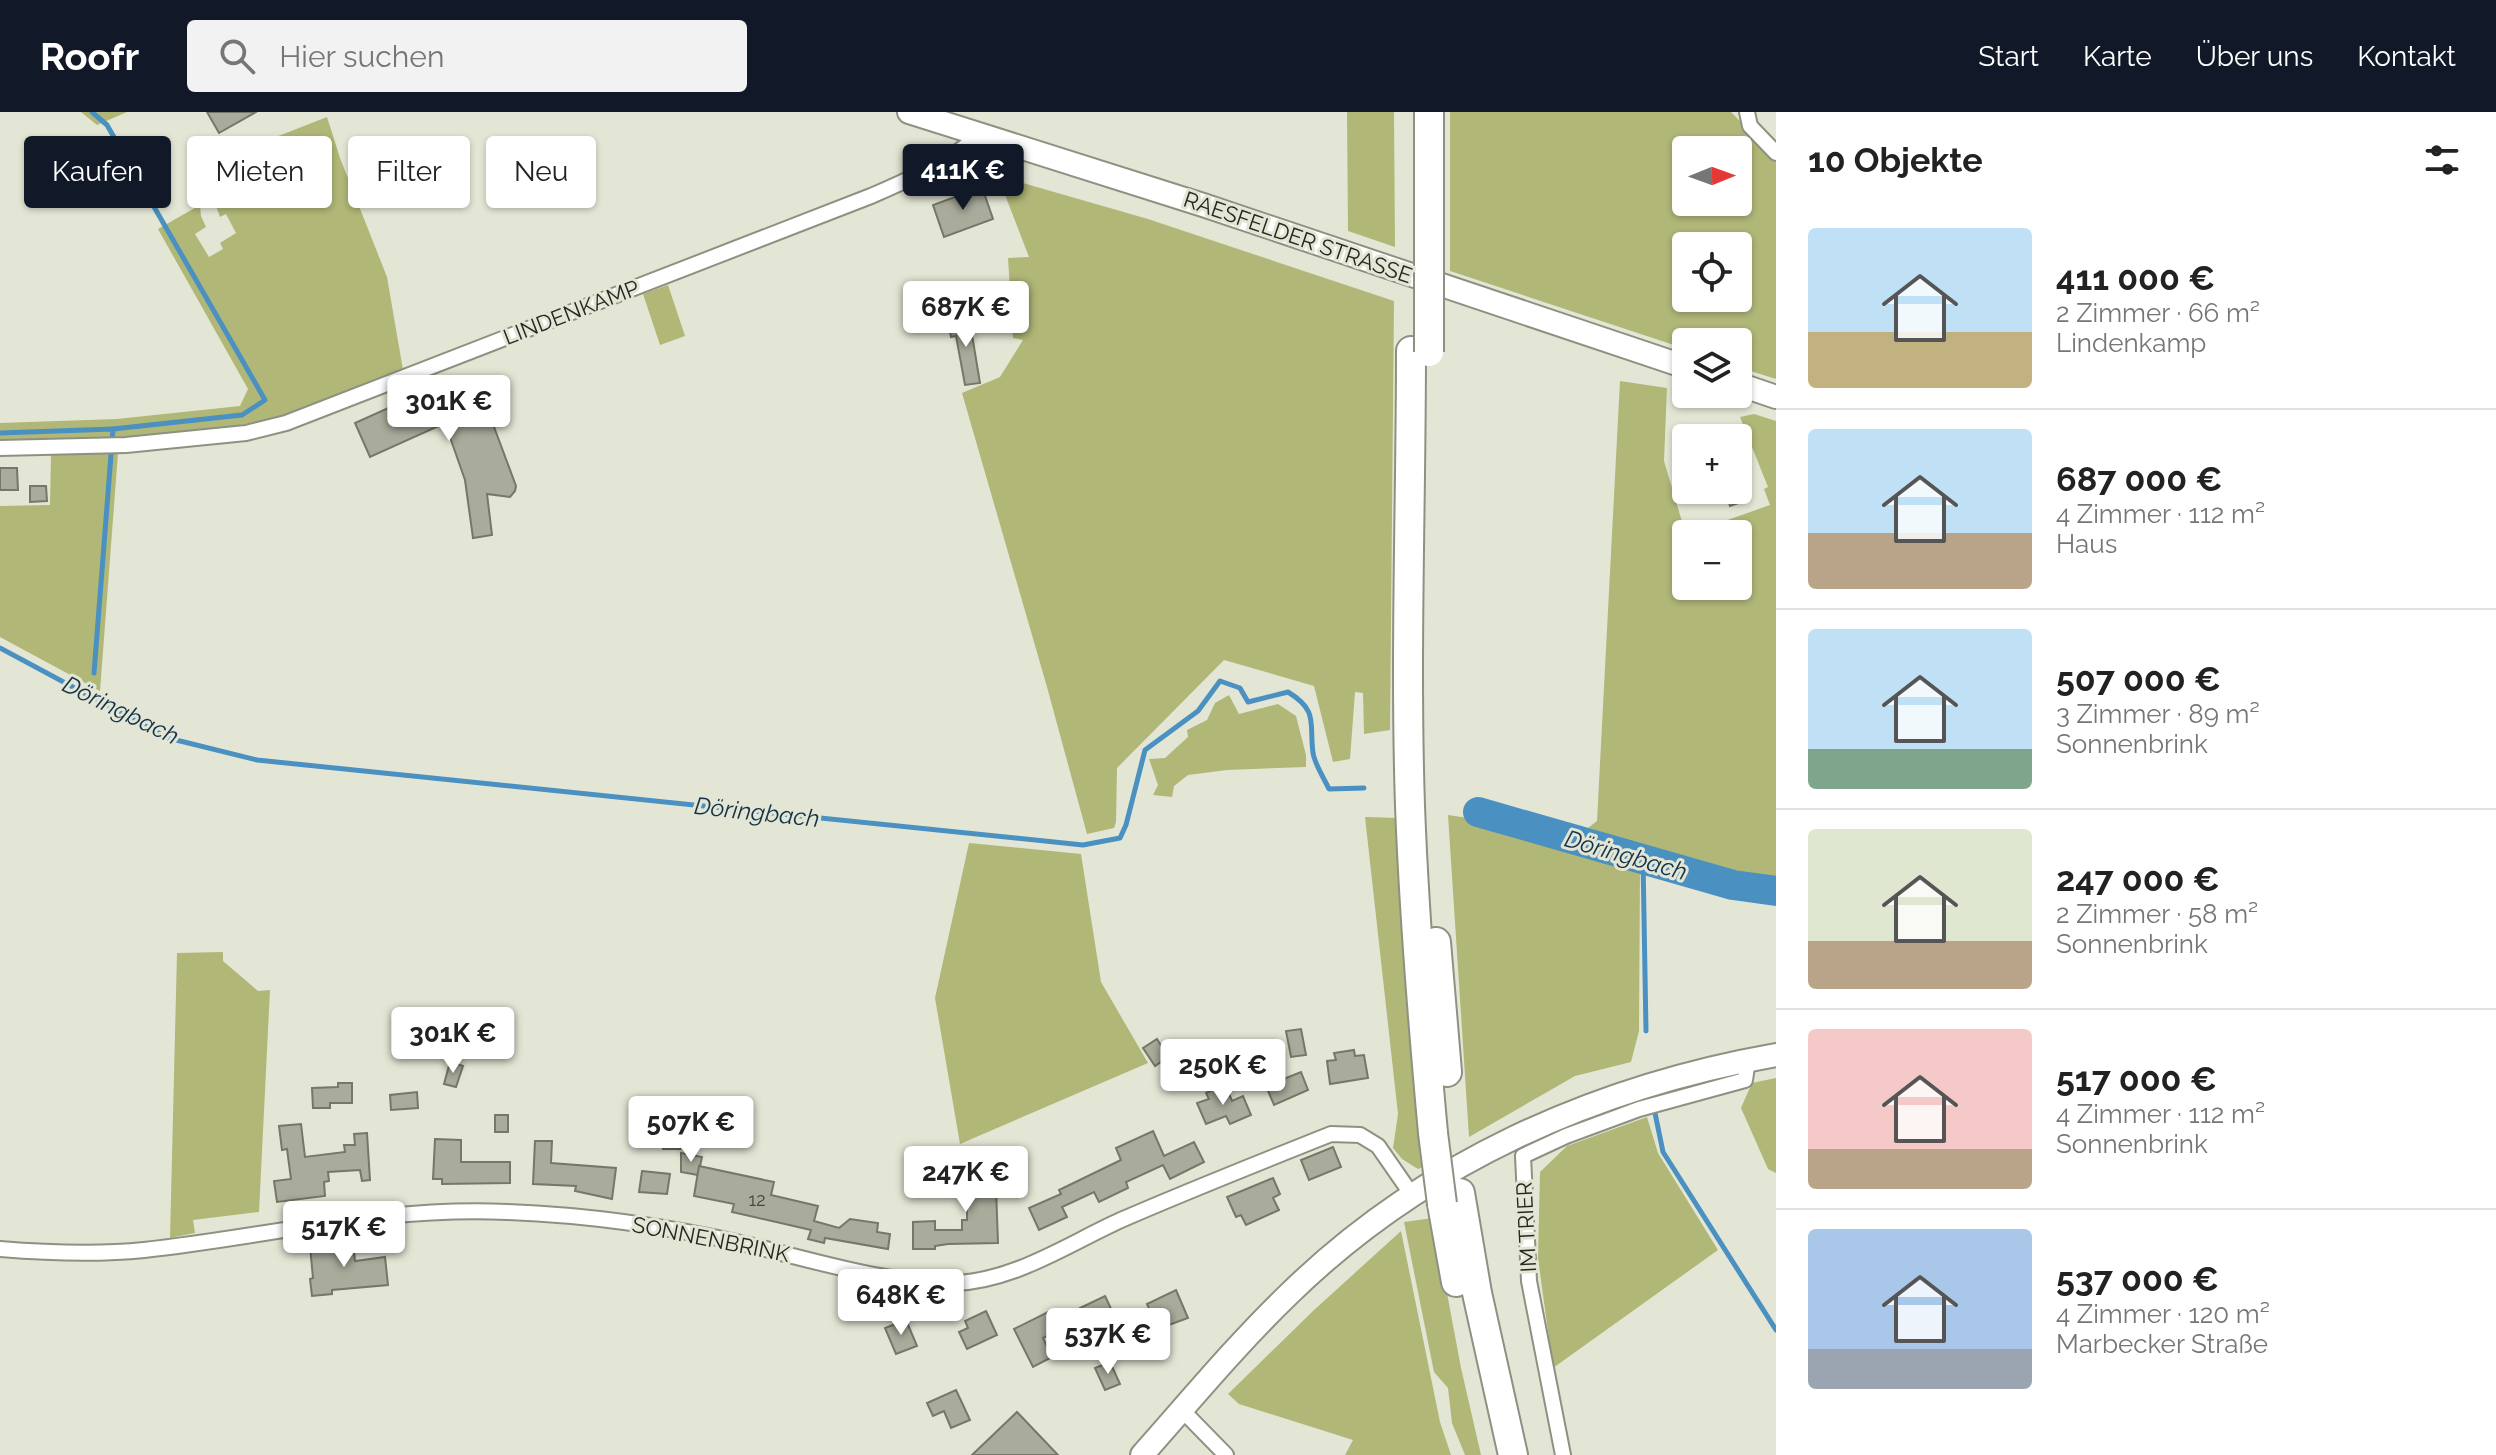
<!DOCTYPE html>
<html lang="de">
<meta charset="utf-8">
<style>
body{margin:0;font-family:Raleway,sans-serif;background:#f2f2f2;color:#222;height:100vh;display:flex;flex-direction:column;font-size:30px;white-space:nowrap}
*{box-sizing:border-box;margin:0}
p{font-size:26px;color:#767676}
.icon{flex:none;width:44px;height:44px;fill:none;stroke:currentColor;stroke-width:2;stroke-linecap:round;stroke-linejoin:round}
.map{position:relative;flex:1;overflow:hidden}
.details{display:flex;flex-direction:column;background:#fff;width:720px}
.details>*{flex:none}
.hud{position:absolute;left:24px;top:24px;width:760px;height:72px;display:flex;gap:16px}
.needle{width:52px;rotate:89deg}
.tools{position:absolute;left:1672px;top:24px;display:grid;gap:16px}
.tools a{display:grid;place-items:center;width:80px;height:80px;border-radius:8px;background:#fff;box-shadow:0 2px 6px #0004;font-size:40px}
.price{position:absolute;translate:-50% -68px;padding:0 18px;border-radius:8px;background:#fff;color:#222;font-size:26px;line-height:52px;filter:drop-shadow(0 2px 4px #0008)}
.price::after{content:'';position:absolute;left:50%;top:48px;width:24px;height:18px;margin-left:-12px;background:inherit;clip-path:polygon(0 0,100% 0,50% 100%)}
.price.active{background:#111827;color:#fff}
ul{padding:0;list-style:none}
li{display:flex;align-items:center;gap:24px;height:200px;padding:0 32px}
li+li{border-top:2px solid #e0e0e0}
li span{display:grid;place-items:center;flex:none;width:224px;height:160px;border-radius:8px;color:#555}
li>.icon{margin-inline-start:auto}
span .icon{width:96px;height:96px;fill:#fffc;stroke-width:1}
li b{font-size:34px}
h2{display:flex;justify-content:space-between;align-items:center;height:96px;padding:0 32px;font-size:34px}
.pill{padding:0 28px;border-radius:8px;background:#fff;box-shadow:0 2px 6px #0004;font-size:28px;line-height:72px}
.pill.active{background:#111827;color:#fff}
header{display:flex;align-items:center;gap:48px;box-sizing:border-box;height:112px;padding:0 40px;background:#111827;color:#fff}
header strong{font-size:38px}
nav{display:flex;gap:44px;margin-inline-start:auto;font-size:28px}
.search{width:560px;height:72px;background:#f2f2f2;display:flex;align-items:center;gap:20px;box-sizing:border-box;padding:0 28px;border-radius:8px;color:#767676;font-size:30px}
main{display:flex;flex:1;min-height:0}
.map>svg:first-child{display:block}
.green{fill:#b0b777;fill-rule:evenodd}
.lines{fill:none;stroke-linecap:round;stroke-linejoin:round}
.stream{stroke:#4a91c2;stroke-width:5}
.river{stroke:#4a91c2;stroke-width:30}
.building{fill:#a9ab9b;stroke:#757767;stroke-width:2}
.street-casing{stroke:#8e9181;stroke-width:18}
.secondary-casing{stroke:#8e9181;stroke-width:26}
.highway-casing{stroke:#8e9181;stroke-width:32}
.street{stroke:#fff;stroke-width:14}
.secondary{stroke:#fff;stroke-width:22}
.highway{stroke:#fff;stroke-width:28}
.highway-bridge-casing{stroke:#8e9181;stroke-width:32;stroke-linecap:butt}
.highway-bridge{stroke:#fff;stroke-width:28}
.labels{text-anchor:middle;dominant-baseline:central;stroke-width:6;stroke-linejoin:round;paint-order:stroke}
.number-label{font-size:18px;fill:#474840}
.street-label{font-size:22px;fill:#262721;stroke:#e4e6d5}
.water-label{font-size:24px;font-style:italic;fill:#143348;stroke:#e4e6d5}
</style>
<header>
<strong>Roofr</strong>
<div class="search"><svg class="icon" aria-label="search" viewBox="0 0 24 24"><circle cx="10" cy="10" r="6"/><path d="M15 15l6 6"/></svg>Hier suchen</div>
<nav><a>Start</a><a>Karte</a><a>Über uns</a><a>Kontakt</a></nav>
</header>
<main>
<div class="map">
<svg width="1776" height="1343" viewBox="0 0 1776 1343">
<rect width="100%" height="100%" fill="#e4e6d5"/>
<g class="green">
<polygon points="81,0 127,0 97,13"/>
<polygon points="1347,0 1394,0 1395,135 1348,119"/>
<path d="M1450,0H1731L1776,46V267L1738,255V230H1686V237L1450,159ZM1686,38H1738V90H1686ZM1686,134H1738V186H1686Z"/>
<polygon points="327,5 340,46 387,165 403,258 287,303 241,313 119,326 0,329 0,311 117,307 240,294 248,277 158,117 200,93 201,104 206,115 195,122 209,145 223,137 220,131 236,121 226,102 220,105 213,86 219,73 270,50 263,30"/>
<polygon points="1009,67 1148,107 1394,189 1390,618 1364,622 1363,581 1355,580 1350,647 1333,650 1314,574 1224,548 1117,656 1116,710 1114,716 1087,722 1047,575 962,281 1000,265 1023,228 1013,226 1008,146 1029,145 1002,75"/>
<polygon points="668,173 685,224 660,233 643,182"/>
<polygon points="1620,269 1667,276 1664,349 1686,423 1686,474 1738,474 1738,422 1688,422 1770,393 1764,377 1768,375 1740,305 1754,302 1776,309 1776,771 1742,765 1588,716 1597,709"/>
<polygon points="118,341 100,579 0,525 0,394 50,393 51,343"/>
<polygon points="1229,583 1239,602 1278,592 1296,604 1306,643 1306,655 1227,658 1188,663 1174,674 1172,685 1153,683 1158,673 1149,647 1165,646 1188,625 1187,618 1207,608 1215,591"/>
<polygon points="1448,703 1475,707 1487,717 1640,758 1639,919 1631,950 1575,964 1469,1025"/>
<polygon points="1365,705 1399,706 1427,1053 1418,1057 1402,1047 1393,1036 1398,1002"/>
<polygon points="969,731 1081,742 1101,870 1148,951 960,1032 935,886"/>
<polygon points="223,840 223,849 258,879 270,878 259,1100 193,1108 195,1121 170,1126 177,841"/>
<polygon points="1776,966 1776,1061 1768,1057 1741,996 1752,971"/>
<polygon points="1647,1005 1658,1041 1718,1138 1553,1256 1538,1146 1540,1060 1567,1034"/>
<polygon points="1433,1106 1461,1256 1481,1343 1465,1343 1452,1311 1448,1276 1434,1260 1404,1110"/>
<polygon points="1401,1119 1440,1310 1451,1343 1345,1343 1353,1328 1239,1292 1228,1282 1313,1199"/>
</g>
<g class="lines">
<g class="stream">
<polyline points="92,0 107,13 265,288 242,303 113,317"/>
<polyline points="0,321 113,317 94,561"/>
<path d="M0,536L168,626L257,648L1083,733L1120,726L1126,713L1145,638L1198,599L1220,569L1240,576L1248,590L1288,580C1319,599 1309,611 1313,641C1315,653 1324,666 1329,677L1364,676"/>
<polyline points="1643,747 1646,919"/>
<polyline points="1655,1001 1663,1040 1776,1218"/>
</g>
<polyline class="river" points="1478,700 1733,773 1776,779"/>
</g>
<g class="building">
<polygon points="207,0 256,0 219,21"/>
<polygon points="982,75 993,107 944,125 933,93"/>
<polygon points="969,205 980,271 965,273 956,224 951,225 948,208"/>
<polygon points="456,265 468,303 487,296 516,374 515,379 510,385 487,382 492,423 473,426 465,368 445,311 370,345 355,311 433,276 432,273"/>
<polygon points="0,356 17,356 18,378 0,378"/>
<polygon points="30,374 46,374 47,389 30,390"/>
<polygon points="1746,374 1750,387 1730,394 1726,381"/>
<polygon points="1301,917 1306,943 1291,945 1286,919"/>
<polygon points="1157,927 1168,945 1155,954 1143,936"/>
<polygon points="1354,938 1355,944 1364,943 1368,966 1330,972 1327,949 1336,948 1334,941"/>
<polygon points="450,950 463,954 456,975 444,972"/>
<polygon points="1301,960 1308,978 1274,993 1266,974"/>
<polygon points="338,971 352,971 352,991 330,991 330,996 313,996 312,976 338,975"/>
<polygon points="1225,972 1232,989 1243,984 1251,1003 1230,1012 1226,1004 1206,1012 1197,991 1209,987 1206,981"/>
<polygon points="417,980 418,996 391,998 390,983"/>
<rect x="495" y="1003" width="13" height="17"/>
<polygon points="301,1012 305,1045 345,1040 344,1033 355,1033 354,1022 367,1021 370,1068 362,1069 360,1058 328,1060 329,1069 324,1070 325,1084 277,1090 274,1069 291,1067 287,1037 282,1038 279,1014"/>
<rect x="663" y="1014" width="17" height="23"/>
<polygon points="1153,1019 1164,1044 1194,1030 1204,1050 1170,1067 1163,1053 1126,1070 1128,1076 1099,1090 1094,1080 1062,1095 1067,1105 1039,1118 1029,1096 1061,1082 1059,1078 1121,1048 1116,1036"/>
<polygon points="435,1027 461,1028 461,1050 510,1050 510,1071 442,1072 442,1067 433,1067"/>
<polygon points="535,1029 552,1029 551,1051 616,1056 612,1087 575,1079 576,1074 533,1072"/>
<polygon points="1333,1035 1341,1055 1309,1068 1301,1048"/>
<polygon points="681,1041 702,1045 698,1063 681,1060"/>
<polygon points="699,1054 774,1070 771,1083 818,1094 814,1109 839,1116 850,1107 878,1111 877,1120 890,1122 888,1137 825,1126 824,1131 808,1127 811,1118 732,1100 734,1092 694,1084"/>
<polygon points="962,1058 963,1063 999,1060 1000,1075 996,1076 998,1131 948,1132 935,1134 935,1137 913,1137 913,1110 935,1109 935,1118 962,1118 962,1108 967,1108 967,1079 948,1080 947,1059"/>
<polygon points="642,1059 670,1062 667,1082 639,1080"/>
<polygon points="1273,1066 1280,1082 1273,1086 1279,1098 1246,1113 1241,1103 1236,1105 1227,1085"/>
<polygon points="353,1130 355,1149 385,1145 388,1173 332,1178 332,1182 312,1184 310,1167 313,1166 310,1134"/>
<polygon points="1176,1178 1188,1206 1158,1217 1147,1192"/>
<polygon points="1105,1184 1114,1203 1089,1215 1080,1196"/>
<polygon points="986,1199 997,1223 967,1237 959,1220 968,1216 965,1209"/>
<polygon points="1050,1199 1059,1218 1043,1226 1052,1245 1033,1255 1014,1217"/>
<polygon points="906,1208 917,1234 896,1242 885,1216"/>
<polygon points="1110,1250 1120,1272 1105,1278 1095,1256"/>
<polygon points="956,1278 970,1308 951,1316 944,1299 933,1304 927,1291"/>
<polygon points="1017,1300 1058,1343 972,1343"/>
</g>
<g class="lines">
<defs>
<g id="street">
<polyline points="1747,0 1750,14 1776,41"/>
<path d="M0,336L126,333L246,321L286,311L871,84C912,66 948,51 982,21"/>
<path d="M0,1137C49,1141 96,1143 144,1138C265,1125 384,1094 507,1100C587,1103 666,1114 745,1132C809,1147 890,1173 955,1171C1014,1169 1068,1132 1121,1108C1190,1078 1261,1050 1331,1022L1360,1023L1378,1034L1412,1083"/>
<polyline points="1182,1298 1226,1343"/>
<polyline points="1563,1343 1529,1169 1523,1044 1566,1024 1639,997 1745,968 1748,948"/>
</g>
<g id="secondary">
<polyline points="909,0 1203,93 1686,255"/>
<polyline points="1738,272 1776,285"/>
<path d="M1142,1343C1190,1289 1237,1232 1289,1182C1422,1052 1594,975 1776,943"/>
</g>
<g id="highway">
<polyline points="1429,91 1429,0"/>
<path d="M1411,239C1411,390 1405,542 1410,694C1414,803 1423,912 1433,1021"/>
<polyline points="1436,830 1447,960"/>
<polyline points="1460,1081 1477,1181 1513,1343"/>
<polyline points="1442,1092 1456,1170"/>
</g>
</defs>
<use href="#street" class="street-casing"/>
<use href="#secondary" class="secondary-casing"/>
<use href="#highway" class="highway-casing"/>
<use href="#street" class="street"/>
<use href="#secondary" class="secondary"/>
<use href="#highway" class="highway"/>
<defs>
<g id="highway-bridge">
<polyline points="1429,240 1429,91"/>
<polyline points="1433,1021 1442,1092"/>
</g>
</defs>
<use href="#highway-bridge" class="highway-bridge-casing"/>
<use href="#highway-bridge" class="highway-bridge"/>
</g>
<g class="labels">
<g class="number-label">
<text x="757" y="1087">12</text>
</g>
<g class="street-label">
<text transform="translate(1298 125) rotate(19)">RAESFELDER STRASSE</text>
<text transform="translate(571 200) rotate(-21)">LINDENKAMP</text>
<text transform="translate(1526 1115) rotate(-93)">IM TRIER</text>
<text transform="translate(711 1127) rotate(11)">SONNENBRINK</text>
</g>
<g class="water-label">
<text transform="translate(121 598) rotate(26)">Döringbach</text>
<text transform="translate(757 700) rotate(6)">Döringbach</text>
<text transform="translate(1626 743) rotate(16)">Döringbach</text>
</g>
</g>
</svg>
<div class="tools">
<a><svg class="needle" viewBox="-14 -14 28 28"><path d="M0-13l5 13h-10z" fill="#e53935"/><path d="M0 13l5-13h-10z" fill="#767676"/></svg></a>
<a><svg class="icon" aria-label="locate" viewBox="0 0 24 24"><circle cx="12" cy="12" r="6"/><path d="M12 2v4M12 18v4M2 12h4M18 12h4"/></svg></a>
<a><svg class="icon" aria-label="layers" viewBox="0 0 24 24"><path d="M12 4l9 5-9 5-9-5zM3 14l9 5 9-5"/></svg></a>
<a>+</a>
<a>−</a>
</div>
<b class="price active" style="left:963px;top:100px">411K €</b>
<b class="price" style="left:966px;top:237px">687K €</b>
<b class="price" style="left:449px;top:331px">301K €</b>
<b class="price" style="left:453px;top:963px">301K €</b>
<b class="price" style="left:1223px;top:995px">250K €</b>
<b class="price" style="left:691px;top:1052px">507K €</b>
<b class="price" style="left:966px;top:1102px">247K €</b>
<b class="price" style="left:344px;top:1157px">517K €</b>
<b class="price" style="left:901px;top:1225px">648K €</b>
<b class="price" style="left:1108px;top:1264px">537K €</b>
<div class="hud">
<a class="pill active">Kaufen</a>
<a class="pill">Mieten</a>
<a class="pill">Filter</a>
<a class="pill">Neu</a>
</div>
</div>
<section class="details">
<h2>10 Objekte<svg class="icon" aria-label="filters" viewBox="0 0 24 24"><path d="M4 7h16M4 17h16"/><circle cx="9" cy="7" r="2"/><circle cx="15" cy="17" r="2"/></svg></h2>
<ul>
<li><span style="background:linear-gradient(#bfe0f5 65%,#c2b280 0)"><svg class="icon" aria-label="home" viewBox="0 0 24 24"><path d="M3 11l9-7 9 7M6 9v11h12V9"/></svg></span><div><b>411 000 €</b><p>2 Zimmer · 66 m²</p><p>Lindenkamp</p></div></li>
<li><span style="background:linear-gradient(#bfe0f5 65%,#b9a48a 0)"><svg class="icon" aria-label="home" viewBox="0 0 24 24"><path d="M3 11l9-7 9 7M6 9v11h12V9"/></svg></span><div><b>687 000 €</b><p>4 Zimmer · 112 m²</p><p>Haus</p></div></li>
<li><span style="background:linear-gradient(#bfe0f5 75%,#7fa58c 0)"><svg class="icon" aria-label="home" viewBox="0 0 24 24"><path d="M3 11l9-7 9 7M6 9v11h12V9"/></svg></span><div><b>507 000 €</b><p>3 Zimmer · 89 m²</p><p>Sonnenbrink</p></div></li>
<li><span style="background:linear-gradient(#dfe7d0 70%,#b9a48a 0)"><svg class="icon" aria-label="home" viewBox="0 0 24 24"><path d="M3 11l9-7 9 7M6 9v11h12V9"/></svg></span><div><b>247 000 €</b><p>2 Zimmer · 58 m²</p><p>Sonnenbrink</p></div></li>
<li><span style="background:linear-gradient(#f6c9c9 75%,#b9a48a 0)"><svg class="icon" aria-label="home" viewBox="0 0 24 24"><path d="M3 11l9-7 9 7M6 9v11h12V9"/></svg></span><div><b>517 000 €</b><p>4 Zimmer · 112 m²</p><p>Sonnenbrink</p></div></li>
<li><span style="background:linear-gradient(#a9c7e8 75%,#9aa5b1 0)"><svg class="icon" aria-label="home" viewBox="0 0 24 24"><path d="M3 11l9-7 9 7M6 9v11h12V9"/></svg></span><div><b>537 000 €</b><p>4 Zimmer · 120 m²</p><p>Marbecker Straße</p></div></li>
</ul>
</section>
</main>
